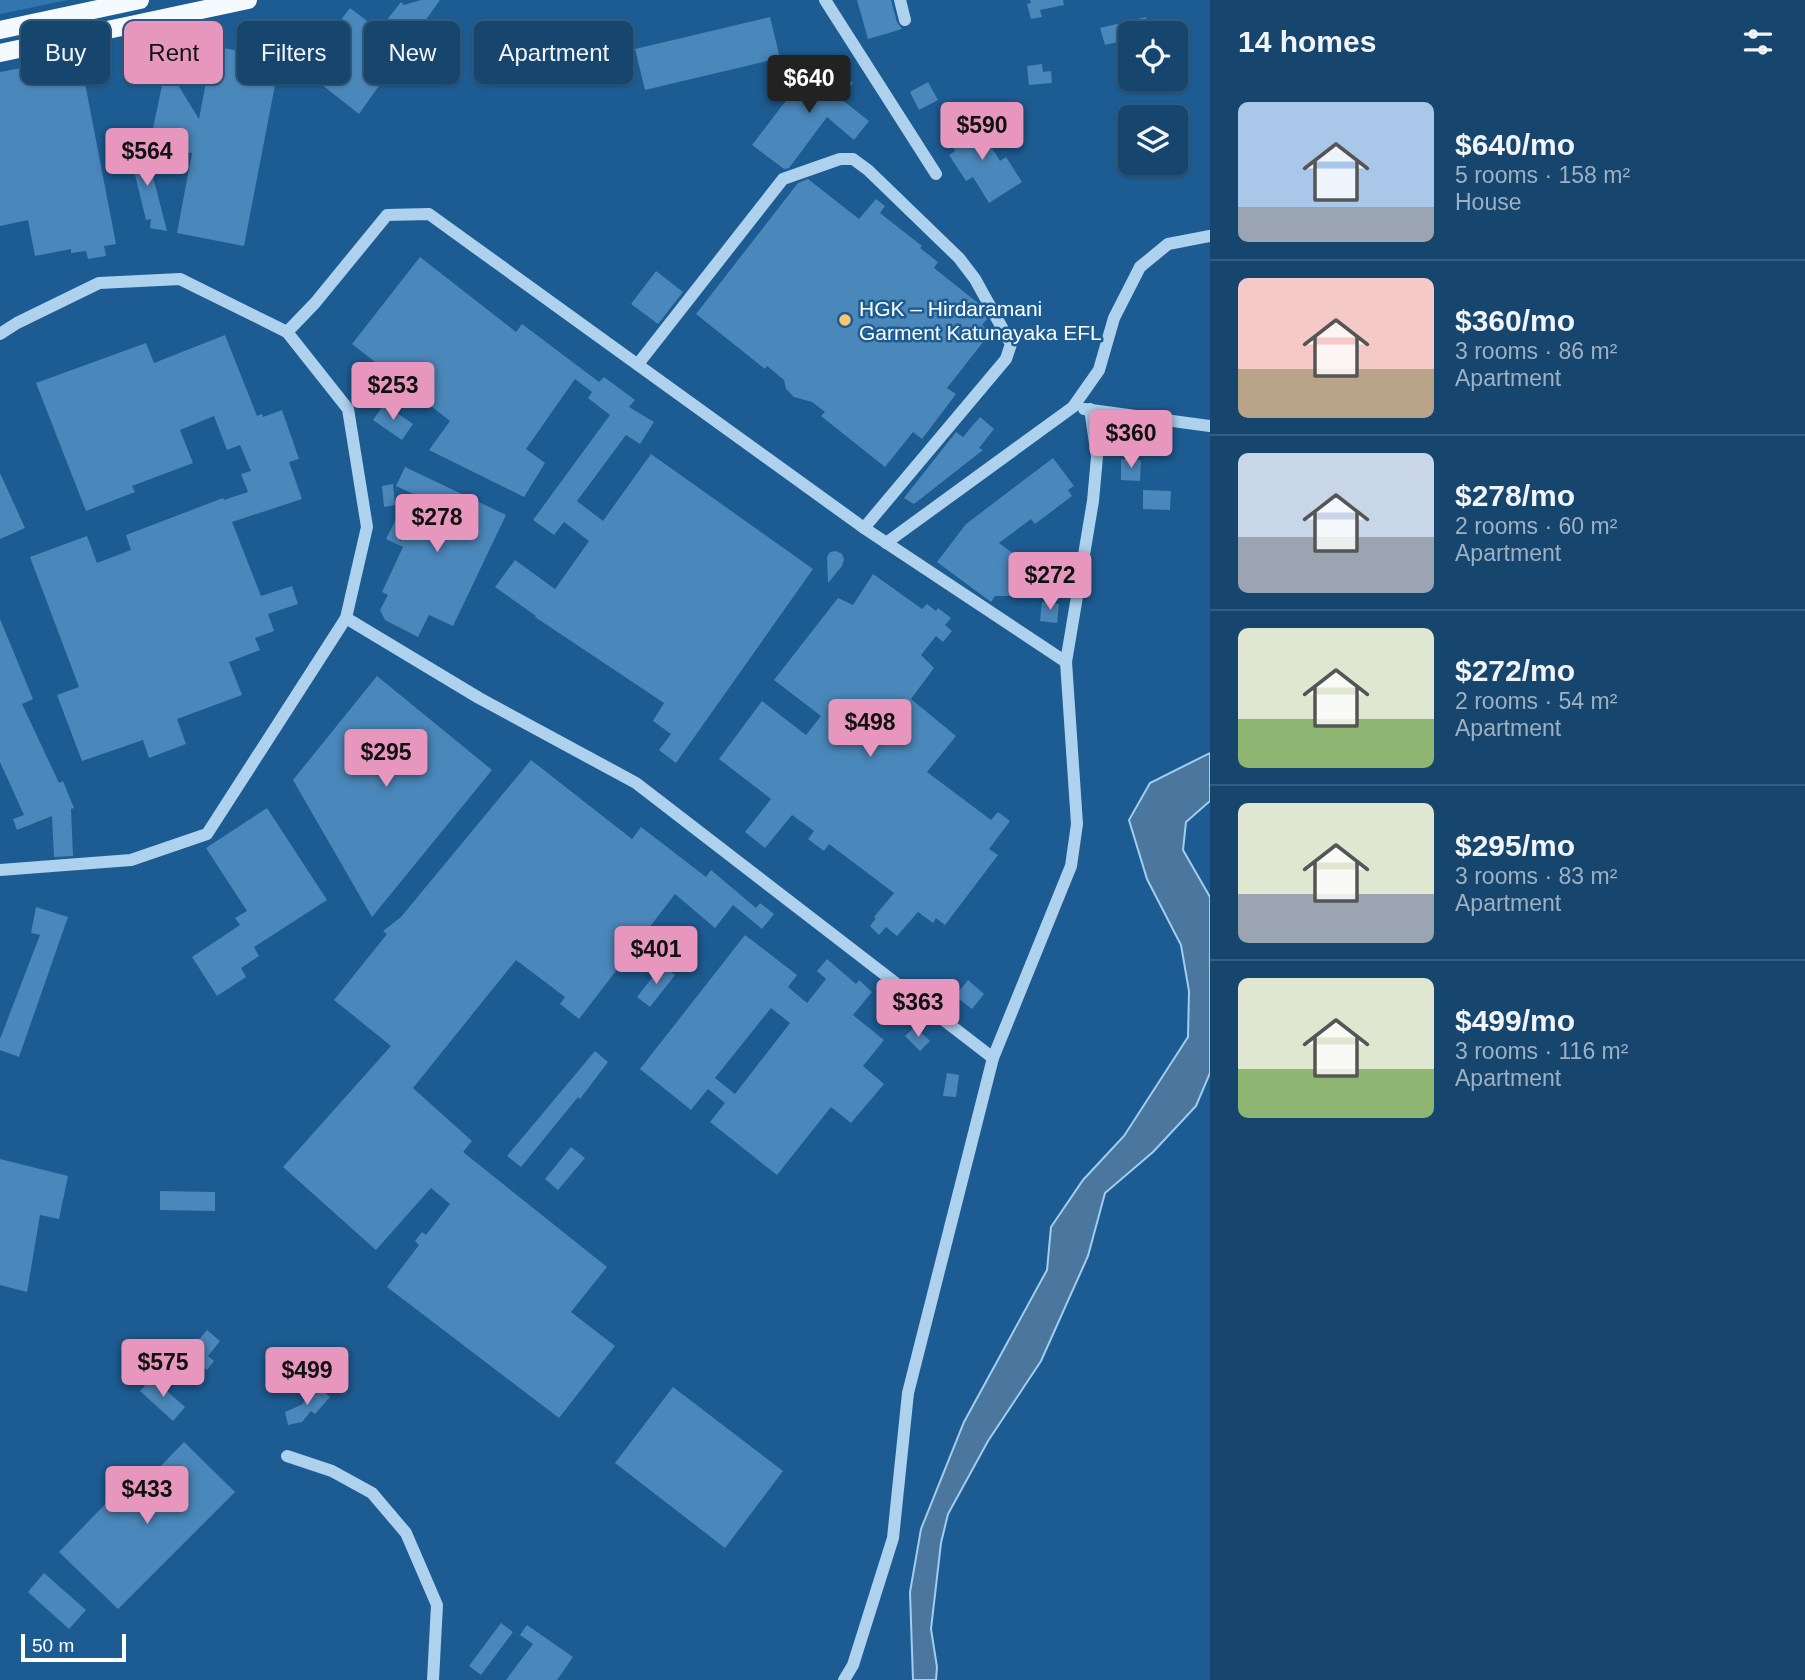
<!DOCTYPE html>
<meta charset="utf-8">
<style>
body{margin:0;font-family:Arial,sans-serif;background:#234f76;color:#f1f3f6;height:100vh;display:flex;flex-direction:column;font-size:26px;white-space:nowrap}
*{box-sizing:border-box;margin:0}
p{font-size:23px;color:#9eb1c2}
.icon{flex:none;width:38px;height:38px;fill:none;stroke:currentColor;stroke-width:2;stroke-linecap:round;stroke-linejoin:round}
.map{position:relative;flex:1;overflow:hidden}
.details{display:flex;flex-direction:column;background:#16456e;width:595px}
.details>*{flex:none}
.banner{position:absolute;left:21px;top:21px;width:665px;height:63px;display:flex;gap:14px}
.tools{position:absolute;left:1118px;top:21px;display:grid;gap:14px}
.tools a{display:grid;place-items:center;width:70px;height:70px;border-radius:10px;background:#16456e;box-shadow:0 2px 5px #0004,0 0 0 2px #355d81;font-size:35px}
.scale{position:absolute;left:21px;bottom:18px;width:105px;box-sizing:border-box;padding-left:7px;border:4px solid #fff;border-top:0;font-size:19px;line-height:24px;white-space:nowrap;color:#fff;-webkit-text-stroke:5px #1d5c92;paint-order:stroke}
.price{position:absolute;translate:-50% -60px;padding:0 16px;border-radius:7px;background:#e797bd;color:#111;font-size:23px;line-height:46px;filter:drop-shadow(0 2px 4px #0008)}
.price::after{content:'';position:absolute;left:50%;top:42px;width:21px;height:16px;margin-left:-10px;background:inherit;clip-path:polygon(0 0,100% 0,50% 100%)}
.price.current{background:#222;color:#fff}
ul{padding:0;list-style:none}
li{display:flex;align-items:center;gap:21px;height:175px;padding:0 28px}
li+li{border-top:2px solid #355d81}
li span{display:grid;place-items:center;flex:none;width:196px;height:140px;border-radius:10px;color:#555}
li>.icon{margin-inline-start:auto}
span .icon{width:84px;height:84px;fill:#fffc;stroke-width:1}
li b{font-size:30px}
h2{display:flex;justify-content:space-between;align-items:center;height:84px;padding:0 28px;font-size:30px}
.tag{padding:0 24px;border-radius:10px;background:#16456e;box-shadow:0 2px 5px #0004,0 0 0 2px #355d81;font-size:24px;line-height:63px}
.tag.current{background:#e797bd;color:#111}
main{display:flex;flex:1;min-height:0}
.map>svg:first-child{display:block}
.green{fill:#3176af}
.water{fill:#4b769d;stroke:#a1cdf0;stroke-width:2}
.building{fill:#4a87ba;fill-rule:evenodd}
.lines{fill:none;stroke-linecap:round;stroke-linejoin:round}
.minor{stroke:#aed1ee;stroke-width:12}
.major{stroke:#f5faff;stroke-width:18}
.poi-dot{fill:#fdc56d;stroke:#1d5c92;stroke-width:2.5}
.labels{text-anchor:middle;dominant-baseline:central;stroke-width:5;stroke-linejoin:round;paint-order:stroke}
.poi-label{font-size:21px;fill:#fff;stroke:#1d5c92;text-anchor:start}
</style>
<main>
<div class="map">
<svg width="1210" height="1680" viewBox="0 0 1210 1680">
<rect width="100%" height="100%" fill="#1d5c92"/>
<polygon class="green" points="0,0 68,0 0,14"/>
<polygon class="water" points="1210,753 1210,801 1186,822 1183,850 1210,897 1210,1073 1196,1106 1153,1152 1105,1193 1088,1256 1041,1361 988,1441 948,1514 941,1543 931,1629 937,1667 936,1680 913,1680 910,1592 921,1529 964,1422 1047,1270 1051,1227 1083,1180 1124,1136 1188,1037 1189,991 1181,945 1147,879 1129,820 1150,783"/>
<g class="building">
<polygon points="421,0 440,0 359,114 303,70 319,49 314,45 328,26 333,30 350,8 379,30 401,2 404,5"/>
<polygon points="857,0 891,0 897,22 902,29 868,39"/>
<polygon points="1030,0 1063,0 1064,5 1040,10 1042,17 1031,19 1027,4 1031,3"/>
<polygon points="770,17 780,58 645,90 635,49"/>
<polygon points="1146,17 1150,33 1130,33 1130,39 1105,45 1100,28"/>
<polygon points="213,46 280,59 244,246 177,233 192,153 149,147 163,81 178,85 199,119"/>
<polygon points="820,56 853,83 841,99 869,121 854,140 827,117 789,168 784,169 752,145"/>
<polygon points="80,57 116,244 104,246 106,256 88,259 86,251 71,253 71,249 35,256 28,220 0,226 0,72"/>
<polygon points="1042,64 1043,72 1051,71 1052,83 1029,85 1027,66"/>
<polygon points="928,82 938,100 919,110 910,92"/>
<polygon points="974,119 1000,161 1006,157 1022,182 989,203 973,177 966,181 949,155 955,151 946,136"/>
<polygon points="145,146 167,231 150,228 151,219 146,220 129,150"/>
<polygon points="808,179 859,219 876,199 885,206 880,213 922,246 920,248 938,262 934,268 978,303 987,319 982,325 991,332 947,388 956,394 922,439 913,432 885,467 821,416 825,412 812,402 794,397 786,389 784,380 767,366 765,369 696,314 798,183"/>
<polygon points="420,257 516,332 522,324 599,382 604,377 635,400 629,407 654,422 640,444 626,435 577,501 603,521 651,454 813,569 676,763 659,750 671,734 653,721 664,703 535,617 536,616 495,587 515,560 555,589 589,541 564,522 554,535 533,520 610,415 588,398 592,392 575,379 526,449 545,463 524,497 429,450 450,421 352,344"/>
<polygon points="656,271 683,292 658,324 631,304"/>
<polygon points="225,335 257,416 262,414 263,417 282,410 299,459 289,462 302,499 232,522 261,596 292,586 298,604 268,614 274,631 255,638 260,650 229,662 242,695 177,719 186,744 149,758 143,740 82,761 57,695 79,687 30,557 87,536 97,563 131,550 126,535 223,498 224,500 248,492 241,474 251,471 240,445 227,450 214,416 180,430 193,463 132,486 135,492 86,511 36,383 146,343 154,363"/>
<polygon points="384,404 413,424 402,440 373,420"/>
<polygon points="980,417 994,429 979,448 983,450 914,504 904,498 956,432 963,437"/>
<polygon points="1053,458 1074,486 1068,490 1072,496 1035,524 1031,519 999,543 1023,561 1018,567 1023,572 1023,582 1018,591 1010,596 995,596 991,602 937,562 966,524"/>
<polygon points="1121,459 1141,460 1140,481 1121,480"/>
<polygon points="405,467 506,515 453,626 429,615 418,637 385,620 380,610 388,595 382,592 403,547 386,539 397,517 400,542 420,497 396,486"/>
<polygon points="0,473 25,528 0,539"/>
<polygon points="393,484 395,505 384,507 382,486"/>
<polygon points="1143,490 1171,491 1170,510 1143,509"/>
<polygon points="836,551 842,554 844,559 842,566 828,583 827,557 830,552"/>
<polygon points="873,574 922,609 927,604 936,611 938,608 951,618 945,625 952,631 943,642 936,636 921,655 934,668 911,699 956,736 927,772 991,820 998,812 1010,821 989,849 998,855 945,925 936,918 933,923 918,912 897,936 886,927 879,935 870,926 876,918 874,917 894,893 829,844 824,851 808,839 814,831 792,815 765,848 745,832 771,799 719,759 762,701 806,735 821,716 774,680 838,598 853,605"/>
<polygon points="1042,602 1059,604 1057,623 1040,621"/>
<polygon points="0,619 33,699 22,704 59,783 63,781 74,808 71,809 73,856 54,857 52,816 17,830 13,819 24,815 0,762"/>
<polygon points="377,676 492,770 372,917 293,780"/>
<polygon points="531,760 632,839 641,827 706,877 711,870 756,908 760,903 774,914 762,929 733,905 715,928 675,894 579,1019 560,1004 565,997 516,960 413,1088 472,1141 463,1152 607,1267 571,1312 615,1346 559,1418 387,1287 419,1245 415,1241 422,1232 426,1235 450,1204 431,1188 376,1250 283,1167 391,1046 334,1000 387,934 383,931 401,917"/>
<polygon points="267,808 327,900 254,947 259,956 241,968 246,977 217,996 192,957 240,925 235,918 247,911 206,848"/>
<polygon points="36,907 68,917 19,1057 0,1050 0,1039 40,935 31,933"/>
<path d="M745,935L797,975L788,987L807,1003L826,979L817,971L827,959L856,984L859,980L872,992L853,1015L884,1040L863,1066L884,1084L851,1123L831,1107L777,1175L710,1122L725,1103L708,1089L691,1110L640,1069ZM771,1008L790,1023L735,1094L715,1078Z"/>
<polygon points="662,965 675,975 650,1007 637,997"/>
<polygon points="968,980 984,994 972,1009 955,996"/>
<polygon points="915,1027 930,1041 920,1051 905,1036"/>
<polygon points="595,1051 608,1062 580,1099 578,1097 521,1167 507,1156"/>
<polygon points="947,1073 959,1075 956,1097 943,1096"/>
<polygon points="571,1147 585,1158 558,1190 545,1179"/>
<polygon points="0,1159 68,1176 59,1219 40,1215 27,1292 0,1285"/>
<polygon points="160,1191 215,1192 215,1211 160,1210"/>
<polygon points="207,1330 220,1341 208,1356 214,1361 207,1370 187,1354"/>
<polygon points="152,1378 185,1407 173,1421 140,1391"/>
<polygon points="318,1386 330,1397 315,1414 311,1411 302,1422 288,1425 285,1412 301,1405"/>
<polygon points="673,1387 783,1471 725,1548 615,1463"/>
<polygon points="184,1442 235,1492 118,1609 59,1552 111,1498 121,1507"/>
<polygon points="44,1573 86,1610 69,1629 28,1592"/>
<polygon points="501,1623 513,1632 481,1675 469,1666"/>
<polygon points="527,1625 573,1657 557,1680 506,1680 533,1644 520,1635"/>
</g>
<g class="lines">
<g class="minor">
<polyline points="825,0 936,174"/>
<polyline points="900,0 905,20"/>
<polyline points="287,332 315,303 387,215 429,214 864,528 1066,662"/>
<polyline points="0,334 17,323 99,283 180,279 287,332 348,409 367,527 346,618 207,834 131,860 0,870"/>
<polyline points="638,364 783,179 840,159 853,159 868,170 959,258 975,279 1011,344 1006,359 864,528"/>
<polyline points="1084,409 1210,426"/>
<polyline points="886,543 1073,407 1099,370 1114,318 1140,267 1168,244 1210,236"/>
<polyline points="346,618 479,698 636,783 993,1058"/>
<polyline points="287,1456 332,1471 372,1493 406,1533 437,1605 433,1680"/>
<polyline points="844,1680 853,1665 893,1538 908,1393 993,1058 1071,866 1077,824 1066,662 1093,501 1097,457 1090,409"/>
</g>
<g class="major">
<polyline points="0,30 140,0"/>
<polyline points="0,53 248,0"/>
</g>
</g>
<circle class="poi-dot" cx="845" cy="320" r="7"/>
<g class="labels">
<g class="poi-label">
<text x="859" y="308">HGK – Hirdaramani<tspan x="859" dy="24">Garment Katunayaka EFL</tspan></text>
</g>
</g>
</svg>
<div class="tools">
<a><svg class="icon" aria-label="locate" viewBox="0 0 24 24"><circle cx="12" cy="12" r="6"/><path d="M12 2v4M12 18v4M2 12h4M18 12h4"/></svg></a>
<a><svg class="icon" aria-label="layers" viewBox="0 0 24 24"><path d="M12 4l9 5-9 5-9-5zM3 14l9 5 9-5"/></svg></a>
</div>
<div class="scale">50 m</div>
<b class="price current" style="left:809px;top:115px">$640</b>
<b class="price" style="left:982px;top:162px">$590</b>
<b class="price" style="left:147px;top:188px">$564</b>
<b class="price" style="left:393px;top:422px">$253</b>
<b class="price" style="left:1131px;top:470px">$360</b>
<b class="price" style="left:437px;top:554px">$278</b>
<b class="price" style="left:1050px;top:612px">$272</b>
<b class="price" style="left:870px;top:759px">$498</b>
<b class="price" style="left:386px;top:789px">$295</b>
<b class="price" style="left:656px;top:986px">$401</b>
<b class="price" style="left:918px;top:1039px">$363</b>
<b class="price" style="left:163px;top:1399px">$575</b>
<b class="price" style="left:307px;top:1407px">$499</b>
<b class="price" style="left:147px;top:1526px">$433</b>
<div class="banner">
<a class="tag">Buy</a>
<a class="tag current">Rent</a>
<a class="tag">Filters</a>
<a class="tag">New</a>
<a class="tag">Apartment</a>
</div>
</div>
<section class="details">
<h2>14 homes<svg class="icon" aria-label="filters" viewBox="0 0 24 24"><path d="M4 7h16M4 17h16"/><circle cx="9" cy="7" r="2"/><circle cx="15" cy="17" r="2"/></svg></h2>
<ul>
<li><span style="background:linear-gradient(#a9c7e8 75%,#9aa5b1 0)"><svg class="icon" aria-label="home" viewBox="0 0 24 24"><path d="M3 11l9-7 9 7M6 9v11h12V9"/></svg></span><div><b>$640/mo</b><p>5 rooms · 158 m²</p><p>House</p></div></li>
<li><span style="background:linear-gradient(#f6c9c9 65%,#b9a48a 0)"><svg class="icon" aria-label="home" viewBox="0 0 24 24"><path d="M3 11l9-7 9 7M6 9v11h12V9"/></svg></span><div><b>$360/mo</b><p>3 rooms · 86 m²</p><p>Apartment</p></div></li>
<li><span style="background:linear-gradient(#c9d6e8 60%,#9aa5b1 0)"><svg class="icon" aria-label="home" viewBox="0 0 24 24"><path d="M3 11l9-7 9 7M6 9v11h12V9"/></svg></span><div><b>$278/mo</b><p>2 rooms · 60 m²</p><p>Apartment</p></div></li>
<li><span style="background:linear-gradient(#dfe7d0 65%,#8fb573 0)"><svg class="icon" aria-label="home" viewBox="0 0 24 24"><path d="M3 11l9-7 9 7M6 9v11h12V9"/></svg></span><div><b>$272/mo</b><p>2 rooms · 54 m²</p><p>Apartment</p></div></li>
<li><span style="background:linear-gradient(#dfe7d0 65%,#9aa5b1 0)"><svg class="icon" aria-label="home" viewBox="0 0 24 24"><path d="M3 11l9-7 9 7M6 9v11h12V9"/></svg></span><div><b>$295/mo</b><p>3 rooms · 83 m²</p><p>Apartment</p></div></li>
<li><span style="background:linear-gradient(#dfe7d0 65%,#8fb573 0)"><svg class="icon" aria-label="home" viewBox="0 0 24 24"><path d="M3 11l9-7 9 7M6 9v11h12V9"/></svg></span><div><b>$499/mo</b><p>3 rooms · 116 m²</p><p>Apartment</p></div></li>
</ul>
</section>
</main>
